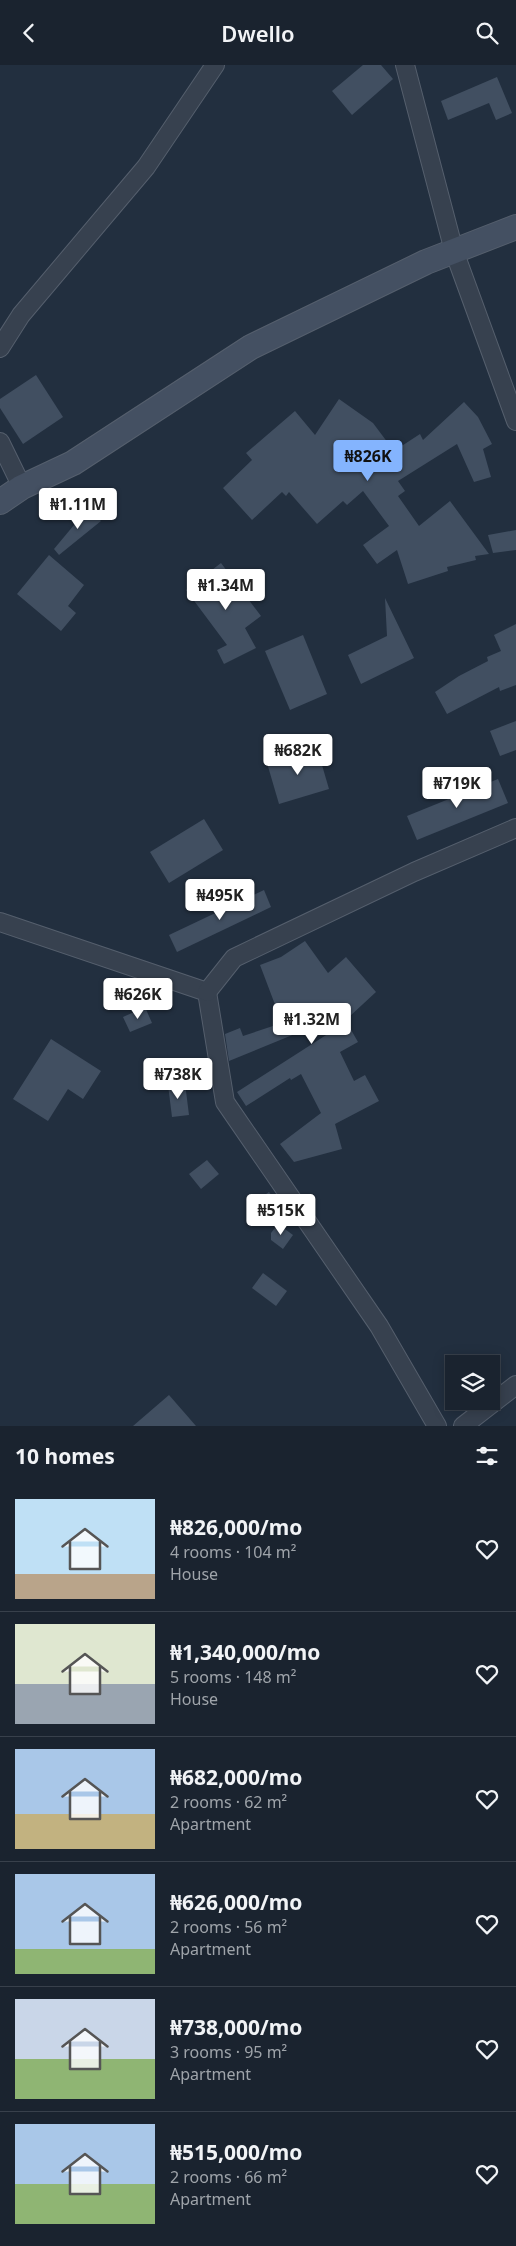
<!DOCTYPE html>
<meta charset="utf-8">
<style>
body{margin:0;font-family:"Noto Sans",sans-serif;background:#232b37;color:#f1f3f6;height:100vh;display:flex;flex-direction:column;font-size:19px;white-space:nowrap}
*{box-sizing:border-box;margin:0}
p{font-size:16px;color:#9fa4aa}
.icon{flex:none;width:28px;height:28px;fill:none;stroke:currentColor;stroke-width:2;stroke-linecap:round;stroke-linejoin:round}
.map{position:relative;height:1361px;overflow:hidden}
.sheet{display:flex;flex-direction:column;background:#1a232f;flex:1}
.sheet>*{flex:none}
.tools{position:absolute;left:445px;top:1290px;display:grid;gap:10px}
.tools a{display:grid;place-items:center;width:55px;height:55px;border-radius:0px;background:#1a232f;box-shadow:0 2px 12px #0003,0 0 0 1px #38404b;font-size:25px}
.price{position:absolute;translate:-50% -42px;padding:0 11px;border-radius:5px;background:#fff;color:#222;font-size:16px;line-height:32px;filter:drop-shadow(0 1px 2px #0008)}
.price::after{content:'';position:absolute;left:50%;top:30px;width:15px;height:11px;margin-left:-8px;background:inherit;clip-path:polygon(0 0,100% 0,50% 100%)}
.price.current{background:#84b4fe;color:#111}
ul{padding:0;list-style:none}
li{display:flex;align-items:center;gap:15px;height:125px;padding:0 15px}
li+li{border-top:1px solid #38404b}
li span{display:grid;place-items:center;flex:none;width:140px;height:100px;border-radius:0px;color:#555}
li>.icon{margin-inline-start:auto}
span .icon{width:60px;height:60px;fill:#fffc;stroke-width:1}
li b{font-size:21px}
h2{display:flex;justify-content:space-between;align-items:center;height:60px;padding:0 15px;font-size:21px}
header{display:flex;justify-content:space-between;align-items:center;height:65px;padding:0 15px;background:#1a232f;font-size:22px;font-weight:600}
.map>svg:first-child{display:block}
.building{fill:#414f61}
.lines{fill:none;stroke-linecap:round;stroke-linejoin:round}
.minor-casing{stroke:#555f6d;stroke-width:20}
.secondary-casing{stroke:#555f6d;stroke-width:26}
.minor{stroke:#37414f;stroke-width:18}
.secondary{stroke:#445062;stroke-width:24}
</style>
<header><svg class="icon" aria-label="back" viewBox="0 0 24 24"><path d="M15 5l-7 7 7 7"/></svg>Dwello<svg class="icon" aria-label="search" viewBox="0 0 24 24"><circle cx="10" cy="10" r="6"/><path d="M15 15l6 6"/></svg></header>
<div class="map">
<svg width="516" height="1361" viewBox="0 0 516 1361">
<rect width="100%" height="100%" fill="#222f3f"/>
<g class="building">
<polygon points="363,0 381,0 393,14 352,50 332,26"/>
<polygon points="497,12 512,48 496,55 489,38 448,55 441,36"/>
<polygon points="36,310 63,352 23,379 0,343 0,334"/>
<polygon points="339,334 373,358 394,386 420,369 423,375 464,337 478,352 492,379 483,384 491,412 474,417 457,379 398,416 405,426 398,431 419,461 450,436 489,489 475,491 476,495 447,502 448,506 408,519 397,485 377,499 363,480 389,461 363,426 347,440 343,436 317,459 289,427 286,431 282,427 252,455 223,423 252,395 246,388 295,346 315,370"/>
<polygon points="91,443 101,456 59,490 54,484 84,448"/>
<polygon points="516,465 516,485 493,488 488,470"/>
<polygon points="49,490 84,520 68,541 76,548 61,566 17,529"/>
<polygon points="221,498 261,551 245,563 256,583 224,599 217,585 227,580 186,525"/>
<polygon points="385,533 414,593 361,619 348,590 387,571"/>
<polygon points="516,559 516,620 500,626 499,622 447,649 435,627 459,611 488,596 487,592 501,586 494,570"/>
<polygon points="303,570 327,629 290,645 265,586"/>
<polygon points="516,656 516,685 500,691 490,666"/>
<polygon points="317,683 329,724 279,739 267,698"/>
<polygon points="498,714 508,738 417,775 407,751"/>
<polygon points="204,754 223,785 169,818 150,787"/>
<polygon points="264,825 271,842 177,887 169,870"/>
<polygon points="305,876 328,908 346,892 376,927 336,964 346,956 358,977 340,987 354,1016 365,1010 379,1036 335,1059 342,1084 294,1097 280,1079 321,1048 301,1009 291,1015 290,1013 246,1041 237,1027 334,965 329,955 229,996 225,969 240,963 243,971 282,958 260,900 281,892"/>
<polygon points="145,942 152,958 130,967 123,952"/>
<polygon points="51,974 101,1006 83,1034 68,1024 48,1056 13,1034"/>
<polygon points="185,1018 189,1050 172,1052 168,1020"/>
<polygon points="207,1095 219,1109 201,1124 189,1109"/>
<polygon points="269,1127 280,1142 263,1154 253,1138"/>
<polygon points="278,1159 293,1170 283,1184 271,1175 271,1168"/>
<polygon points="263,1208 287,1226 276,1241 252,1223"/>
<polygon points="169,1330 196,1361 133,1361"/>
</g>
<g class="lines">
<defs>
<g id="minor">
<polyline points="405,0 454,186 516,356"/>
<polyline points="0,283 21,250 146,102 215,0"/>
<polyline points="0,377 22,422"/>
<polyline points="0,857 207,927 225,1037 379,1261 437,1361"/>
<polyline points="207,927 234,893 414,807 516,763"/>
<polyline points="463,1361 516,1320"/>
</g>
<polyline id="secondary" points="0,437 22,422 73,398 251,282 426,197 516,162"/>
</defs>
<use href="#minor" class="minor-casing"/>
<use href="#secondary" class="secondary-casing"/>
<use href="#minor" class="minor"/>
<use href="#secondary" class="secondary"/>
</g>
</svg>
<div class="tools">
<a><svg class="icon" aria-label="layers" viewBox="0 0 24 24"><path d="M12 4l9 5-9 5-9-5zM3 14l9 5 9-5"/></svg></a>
</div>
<b class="price current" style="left:368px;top:417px">₦826K</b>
<b class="price" style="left:78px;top:465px">₦1.11M</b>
<b class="price" style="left:226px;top:546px">₦1.34M</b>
<b class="price" style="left:298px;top:711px">₦682K</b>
<b class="price" style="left:457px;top:744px">₦719K</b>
<b class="price" style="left:220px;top:856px">₦495K</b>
<b class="price" style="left:138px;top:955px">₦626K</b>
<b class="price" style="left:312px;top:980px">₦1.32M</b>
<b class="price" style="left:178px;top:1035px">₦738K</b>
<b class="price" style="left:281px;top:1171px">₦515K</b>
</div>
<section class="sheet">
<h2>10 homes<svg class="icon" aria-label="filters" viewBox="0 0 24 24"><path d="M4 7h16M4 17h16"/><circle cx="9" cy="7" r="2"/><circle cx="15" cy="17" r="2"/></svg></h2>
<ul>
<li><span style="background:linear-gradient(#bfe0f5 75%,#b9a48a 0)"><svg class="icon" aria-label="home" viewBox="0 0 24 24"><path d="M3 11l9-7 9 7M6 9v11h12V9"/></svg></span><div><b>₦826,000/mo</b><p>4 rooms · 104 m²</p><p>House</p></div><svg class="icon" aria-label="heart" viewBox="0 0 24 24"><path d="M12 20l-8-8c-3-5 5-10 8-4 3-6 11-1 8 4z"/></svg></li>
<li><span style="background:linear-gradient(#dfe7d0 60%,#9aa5b1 0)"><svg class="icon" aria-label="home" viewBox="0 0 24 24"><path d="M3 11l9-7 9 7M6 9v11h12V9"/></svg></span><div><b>₦1,340,000/mo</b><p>5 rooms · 148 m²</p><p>House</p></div><svg class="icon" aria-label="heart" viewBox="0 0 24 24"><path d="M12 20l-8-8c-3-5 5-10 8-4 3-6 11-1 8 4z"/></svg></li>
<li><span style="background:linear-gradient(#a9c7e8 65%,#c2b280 0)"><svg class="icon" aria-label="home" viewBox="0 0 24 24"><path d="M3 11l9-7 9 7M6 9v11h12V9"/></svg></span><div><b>₦682,000/mo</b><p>2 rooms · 62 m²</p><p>Apartment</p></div><svg class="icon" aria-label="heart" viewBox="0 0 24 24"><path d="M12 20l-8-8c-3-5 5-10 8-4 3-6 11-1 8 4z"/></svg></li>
<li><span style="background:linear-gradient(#a9c7e8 75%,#8fb573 0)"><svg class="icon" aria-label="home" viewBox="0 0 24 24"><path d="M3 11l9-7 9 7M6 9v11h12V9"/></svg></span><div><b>₦626,000/mo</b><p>2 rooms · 56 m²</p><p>Apartment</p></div><svg class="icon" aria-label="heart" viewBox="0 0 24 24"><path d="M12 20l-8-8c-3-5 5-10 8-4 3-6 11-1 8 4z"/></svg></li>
<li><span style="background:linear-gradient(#c9d6e8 60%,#8fb573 0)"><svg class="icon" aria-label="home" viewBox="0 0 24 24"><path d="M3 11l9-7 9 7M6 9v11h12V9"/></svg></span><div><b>₦738,000/mo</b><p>3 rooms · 95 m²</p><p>Apartment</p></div><svg class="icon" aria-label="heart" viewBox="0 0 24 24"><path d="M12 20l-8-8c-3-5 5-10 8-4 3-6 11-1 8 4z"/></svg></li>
<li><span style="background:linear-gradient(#a9c7e8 60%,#8fb573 0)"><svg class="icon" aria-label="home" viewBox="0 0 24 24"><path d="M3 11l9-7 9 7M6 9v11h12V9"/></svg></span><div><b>₦515,000/mo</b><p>2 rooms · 66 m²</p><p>Apartment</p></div><svg class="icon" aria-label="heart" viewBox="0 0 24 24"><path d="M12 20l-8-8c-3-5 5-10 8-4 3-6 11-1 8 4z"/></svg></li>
</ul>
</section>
